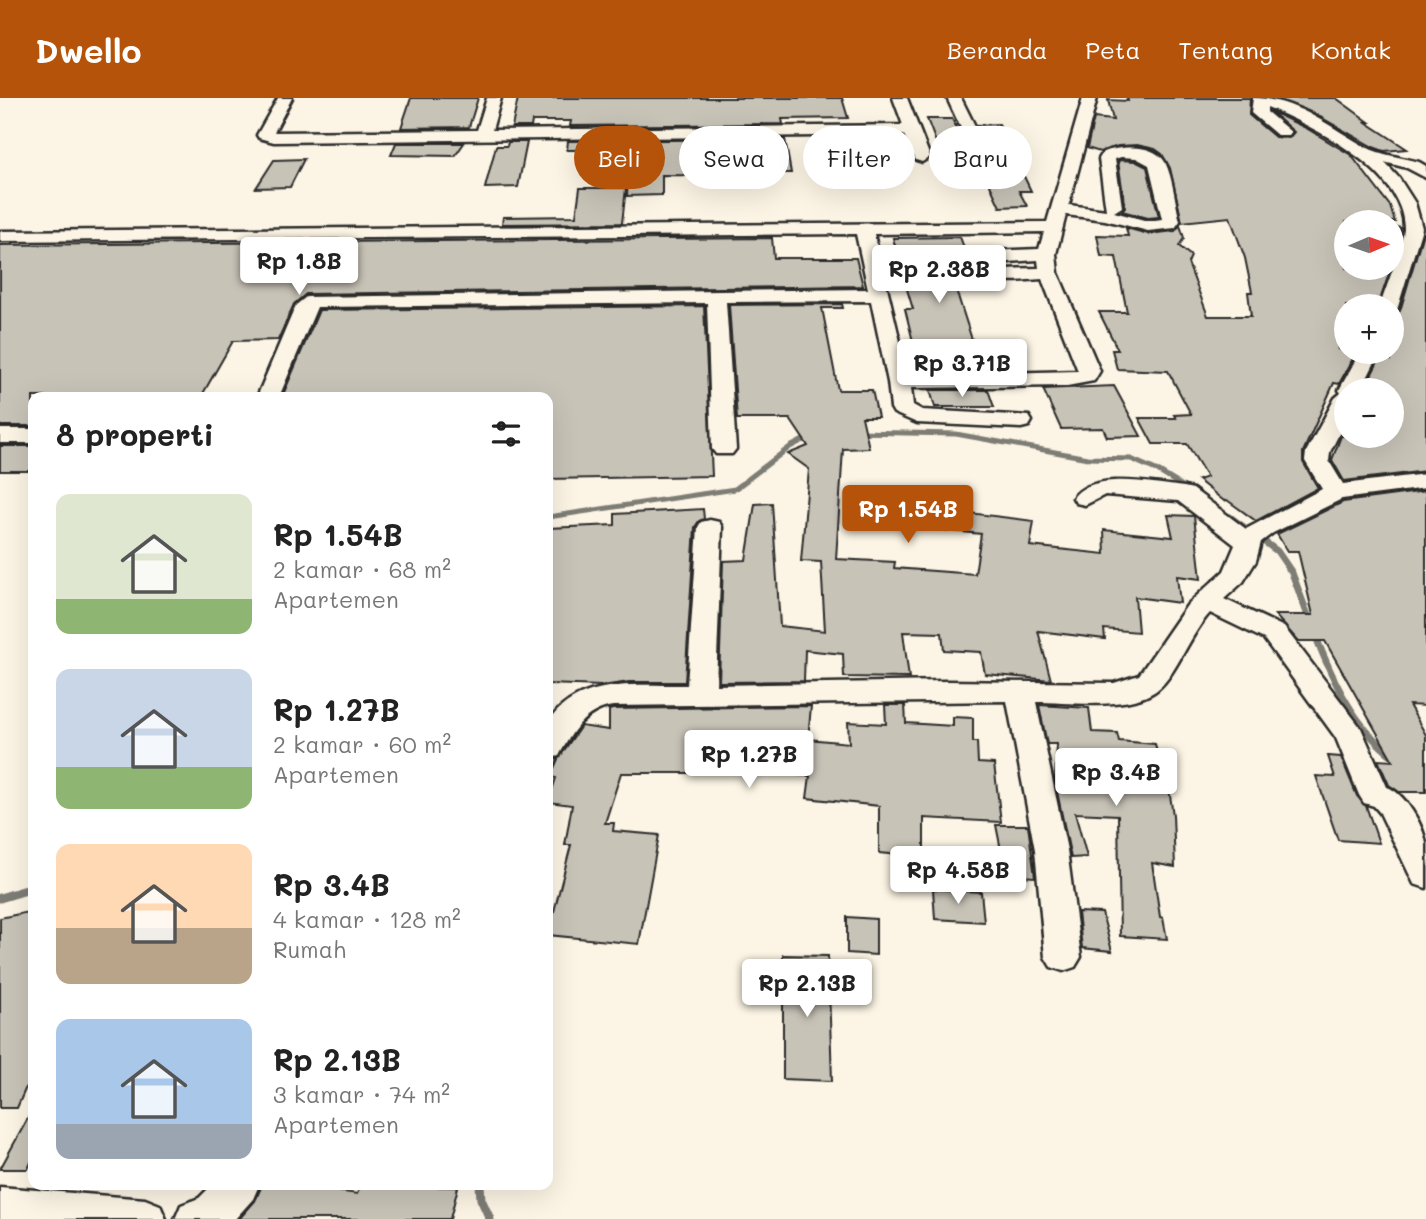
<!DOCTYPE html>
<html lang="id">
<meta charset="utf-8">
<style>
body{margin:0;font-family:Mali,sans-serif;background:#f6f6f6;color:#222;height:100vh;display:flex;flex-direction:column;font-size:26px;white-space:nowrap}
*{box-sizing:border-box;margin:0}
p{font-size:23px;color:#767676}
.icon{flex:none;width:38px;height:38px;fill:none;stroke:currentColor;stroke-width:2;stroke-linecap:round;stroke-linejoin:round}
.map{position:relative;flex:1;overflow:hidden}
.side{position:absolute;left:28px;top:294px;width:525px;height:798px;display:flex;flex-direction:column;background:#fff;border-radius:14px;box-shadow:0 7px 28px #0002}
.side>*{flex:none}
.banner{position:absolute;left:574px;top:28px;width:665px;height:63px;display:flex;gap:14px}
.needle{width:46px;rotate:88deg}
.controls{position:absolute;left:1334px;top:112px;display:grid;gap:14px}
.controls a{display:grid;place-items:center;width:70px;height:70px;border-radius:50%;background:#fff;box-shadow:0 7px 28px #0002;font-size:35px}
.price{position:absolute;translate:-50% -60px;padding:0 16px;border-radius:7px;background:#fff;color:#222;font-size:23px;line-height:46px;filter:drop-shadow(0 2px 4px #0008)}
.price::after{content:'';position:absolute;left:50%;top:42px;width:21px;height:16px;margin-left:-10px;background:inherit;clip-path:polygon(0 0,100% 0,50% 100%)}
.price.selected{background:#b45309;color:#fff}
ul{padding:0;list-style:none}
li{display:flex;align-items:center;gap:21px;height:175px;padding:0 28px}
li span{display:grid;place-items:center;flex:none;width:196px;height:140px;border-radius:14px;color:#555}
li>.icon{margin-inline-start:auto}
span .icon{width:84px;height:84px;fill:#fffc;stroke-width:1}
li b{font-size:30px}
h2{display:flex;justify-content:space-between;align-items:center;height:84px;padding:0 28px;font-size:30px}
.chip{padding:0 24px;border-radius:32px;background:#fff;box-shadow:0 7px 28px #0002;font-size:24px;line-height:63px}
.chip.selected{background:#b45309;color:#fff}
header{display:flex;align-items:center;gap:42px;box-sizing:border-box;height:98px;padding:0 35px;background:#b45309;color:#fff}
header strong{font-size:33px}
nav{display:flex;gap:38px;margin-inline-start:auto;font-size:24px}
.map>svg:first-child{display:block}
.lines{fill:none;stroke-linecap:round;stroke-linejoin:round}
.stream-far2{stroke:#7d7b74;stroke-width:5}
.stream-far1{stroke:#7d7b74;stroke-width:7}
.stream{stroke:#7d7b74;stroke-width:9}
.building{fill:#c8c3b7;stroke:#2b2b2b;stroke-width:2}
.minor-casing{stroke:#2b2b2b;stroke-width:5}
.minor{fill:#fcf5e5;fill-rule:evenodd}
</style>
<header>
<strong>Dwello</strong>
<nav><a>Beranda</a><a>Peta</a><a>Tentang</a><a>Kontak</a></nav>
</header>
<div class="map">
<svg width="1426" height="1121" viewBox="0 0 1426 1121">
<rect width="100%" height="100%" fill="#fcf5e5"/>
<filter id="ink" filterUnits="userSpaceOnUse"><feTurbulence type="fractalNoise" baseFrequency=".0143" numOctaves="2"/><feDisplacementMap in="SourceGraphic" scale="14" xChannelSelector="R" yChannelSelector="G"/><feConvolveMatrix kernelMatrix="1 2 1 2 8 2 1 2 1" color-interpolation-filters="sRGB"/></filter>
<g filter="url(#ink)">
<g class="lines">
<g class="stream-far2">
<polyline points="857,334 956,336 1088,360 1131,361 1156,372 1192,394"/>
<polyline points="1208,403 1232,421"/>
<polyline points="548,419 735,391 790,349 811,338"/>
</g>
<g class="stream-far1">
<polyline points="1230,419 1277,453 1292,475 1310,523"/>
<path d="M1314,534C1333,583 1353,628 1395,660"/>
</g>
<g class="stream">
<polyline points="0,800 33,790"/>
<polyline points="480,1087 481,1101 490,1121"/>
</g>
</g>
<g class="building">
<polygon points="411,0 478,0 469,29 401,30"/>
<polygon points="518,0 842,0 848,20 782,21 783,26 570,28 571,23 532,23 531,29 512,29"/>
<polygon points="1127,0 1250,0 1249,17 1275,39 1289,40 1294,34 1270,13 1306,30 1351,57 1390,108 1395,124 1346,124 1346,170 1391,170 1378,208 1346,208 1346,237 1338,251 1356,255 1339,286 1334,285 1303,354 1303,364 1318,390 1256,423 1227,402 1224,403 1198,382 1207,379 1187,346 1153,346 1139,320 1176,320 1174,317 1191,316 1168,273 1117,271 1112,252 1118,252 1099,214 1127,214 1116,159 1101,158 1097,137 1128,138 1126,130 1148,136 1175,133 1180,127 1184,140 1179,148 1191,158 1188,165 1208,218 1251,218 1248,194 1252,194 1245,160 1230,119 1182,124 1170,70 1162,56 1155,51 1137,47 1118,48 1100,54 1087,50 1094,20 1113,22 1108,2 1128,3"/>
<polygon points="1274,0 1336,0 1369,24 1366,24 1407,51 1384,53 1373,49 1313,15"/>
<polygon points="927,21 952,21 970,55 981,61 988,58 990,53 977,27 999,26 1031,93 1019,93 1027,108 1000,109 984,74 948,75"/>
<polygon points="785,41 791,75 759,75 760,78 662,77 662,97 627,98 629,52 567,52 568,43"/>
<polygon points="508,44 527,44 518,89 485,90 496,48 507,48"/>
<polygon points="396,45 464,45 455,58 391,57"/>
<polygon points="304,61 290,89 256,90 274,62"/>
<polygon points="1121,62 1135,63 1147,69 1159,119 1148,120 1122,113 1125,109 1118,63"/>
<polygon points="580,90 626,90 622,125 502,126 503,119 576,118"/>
<polygon points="1391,128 1401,130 1391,168"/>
<polygon points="1423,135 1426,135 1426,373 1344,383 1332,362 1341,338 1391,338 1391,292 1364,291 1380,260 1391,262 1393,216 1400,213"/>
<polygon points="960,139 974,176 951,176 982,273 925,274 922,264 918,264 905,211 913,211 906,188 932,188 943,178 932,170 901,170 893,140"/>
<polygon points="772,140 774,160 856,160 863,188 306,196 294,206 278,242 233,243 201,299 33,299 33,328 0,328 0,147"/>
<polygon points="842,206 843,210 822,210 838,292 872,292 878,319 862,319 869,350 843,351 836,461 895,464 894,470 975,476 981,436 935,431 937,411 1034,423 1030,448 1105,456 1104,432 1173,439 1168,417 1194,418 1201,481 1177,478 1180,505 1135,499 1138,534 1104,531 1105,541 1038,533 1051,582 985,576 981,554 944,552 942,535 903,534 909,580 844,579 843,556 805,552 804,583 719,584 723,463 746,462 755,406 772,405 780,528 825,533 821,464 801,463 809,371 788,356 808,348 790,321 737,321 729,207"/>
<polygon points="704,208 712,378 548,381 548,299 282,299 319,212"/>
<polygon points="1114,288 1141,338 1107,339 1103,330 1061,331 1043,291"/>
<polygon points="930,292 988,292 994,309 935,309"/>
<rect x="0" y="348" width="33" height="25"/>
<polygon points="1426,393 1426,608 1409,607 1426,637 1426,694 1399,694 1389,687 1378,662 1393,663 1325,543 1298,543 1275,517 1313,517 1298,453 1287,453 1277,436 1343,404"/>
<polygon points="703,411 704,421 699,423 695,429 685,584 629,584 602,588 548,586 548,430 615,427 615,416"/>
<polygon points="885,607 905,607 906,625 953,628 953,619 973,620 973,644 977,644 978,665 994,666 1001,724 924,720 924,759 879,755 879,708 807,700 810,678 768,675 621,675 605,725 614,725 613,733 659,737 639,846 548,837 571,747 565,747 572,707 548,704 556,680 550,679 558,661 581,628 609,632 609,612 613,611 811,608 808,641 849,645 848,624 886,626"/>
<polygon points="1039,607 1089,610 1092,634 1117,635 1119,643 1155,646 1164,684 1168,684 1173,717 1175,769 1152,765 1160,819 1163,820 1167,841 1120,838 1118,717 1075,715 1087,759 1071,760 1055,684 1057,646 1047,646"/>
<polygon points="1328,658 1341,659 1357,698 1366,708 1379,745 1338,742 1316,678 1335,679"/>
<polygon points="996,727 1028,727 1035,779 1006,777"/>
<polygon points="933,791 981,794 984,824 935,821"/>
<polygon points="33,813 33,973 17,1010 0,1010 0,820"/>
<polygon points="1078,814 1102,815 1112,853 1082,850"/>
<polygon points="847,819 876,821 876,857 847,855"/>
<polygon points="783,857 828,858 832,983 783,981"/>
<polygon points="33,1011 33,1060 28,1071 0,1071"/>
<polygon points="262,1087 297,1087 357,1096 361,1087 458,1089 450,1121 239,1121 255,1103"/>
</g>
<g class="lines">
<defs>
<g id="minor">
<polygon points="278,0 292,0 274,34 477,32 487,0 501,0 492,32 903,27 893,0 907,0 930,59 922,64 916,62 904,37 274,44 259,40 257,37"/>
<polygon points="947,0 961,0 988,54 986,57 980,59 972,54"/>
<path d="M1083,0H1097L1069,107L1106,112L1099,61L1103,54C1121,48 1154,45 1165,64C1173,80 1175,105 1180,123L1175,130L1148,133L1105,122L1066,117L1056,156L1058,175L1100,273L1094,283L1067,288L911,290L913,307L922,312L1029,318L1032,323L1029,328L1021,330L917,325L894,315L891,310L888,284L871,203L726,204L736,351L732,356H716L712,351L707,205L317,209L279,299H257L296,207L306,199L868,191L856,136L0,143V133L1047,124ZM1121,59L1136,60L1149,67L1162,121L1148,123L1114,114L1122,109L1115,61ZM1044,134L1039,151L991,153L975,163C980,190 1020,182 1042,181L1078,273L908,277L886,185H932L941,179L932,173H883L874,136ZM1038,162L1039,170L1003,171L995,169L994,165Z"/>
<path d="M1253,0C1295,0 1330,29 1366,49C1380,57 1403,59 1419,64L1426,68V80L1407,70L1384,64L1399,80L1415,105L1422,130L1397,212L1391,214V208H1380C1385,192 1404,144 1404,130C1404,72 1312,28 1267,9V14L1291,34L1289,37H1277L1251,15Z"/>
<path d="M1360,254H1380L1361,292H1346V322L1330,354L1329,363L1343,386L1426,376V390L1342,401L1273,435L1261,444L1256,463L1243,484L1224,501L1284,529L1361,630L1387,689C1404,694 1424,728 1426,746C1426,760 1426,776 1426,790L1414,786L1380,715L1374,708L1364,705L1359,697L1336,640L1264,541L1210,515C1192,533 1175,578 1158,591C1132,613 1069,604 1036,604L1067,752L1081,859L1075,869L1063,873L1051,869L1045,859L1035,752L1007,603L613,608C583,613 573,633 559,658L548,661V625C577,578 639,588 687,587L698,429L701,424L710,422L719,424L722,429L716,587L946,583L1114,585L1139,577L1188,506L1224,473L1235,447L1178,403L1105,397L1085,407L1076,405L1073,400C1092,372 1154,386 1184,389L1193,391L1246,431L1322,391L1305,363L1306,354L1335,300L1341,295L1339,292Z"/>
<rect x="0" y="331" width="33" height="14"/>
<polygon points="212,1087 259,1087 253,1101 235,1121 175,1121 181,1107 199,1100"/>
<polygon points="0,1089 145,1101 160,1107 166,1121 0,1121"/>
</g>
</defs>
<use href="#minor" class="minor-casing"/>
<use href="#minor" class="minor"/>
</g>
</g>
</svg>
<div class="controls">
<a><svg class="needle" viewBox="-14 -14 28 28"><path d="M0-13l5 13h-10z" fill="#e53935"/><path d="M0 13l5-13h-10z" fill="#767676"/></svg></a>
<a>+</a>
<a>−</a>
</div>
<b class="price" style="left:299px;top:199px">Rp 1.8B</b>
<b class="price" style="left:939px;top:207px">Rp 2.38B</b>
<b class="price" style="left:962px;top:301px">Rp 3.71B</b>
<b class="price selected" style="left:908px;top:447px">Rp 1.54B</b>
<b class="price" style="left:749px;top:692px">Rp 1.27B</b>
<b class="price" style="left:1116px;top:710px">Rp 3.4B</b>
<b class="price" style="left:958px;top:808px">Rp 4.58B</b>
<b class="price" style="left:807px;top:921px">Rp 2.13B</b>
<div class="banner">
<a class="chip selected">Beli</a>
<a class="chip">Sewa</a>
<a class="chip">Filter</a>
<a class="chip">Baru</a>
</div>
<section class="side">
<h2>8 properti<svg class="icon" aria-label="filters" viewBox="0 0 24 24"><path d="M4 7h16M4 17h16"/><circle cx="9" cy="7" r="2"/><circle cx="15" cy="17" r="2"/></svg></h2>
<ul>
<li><span style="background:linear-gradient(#dfe7d0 75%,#8fb573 0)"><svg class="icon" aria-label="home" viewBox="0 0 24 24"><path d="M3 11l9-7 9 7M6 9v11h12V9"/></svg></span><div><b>Rp 1.54B</b><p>2 kamar · 68 m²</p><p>Apartemen</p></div></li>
<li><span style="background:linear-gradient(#c9d6e8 70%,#8fb573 0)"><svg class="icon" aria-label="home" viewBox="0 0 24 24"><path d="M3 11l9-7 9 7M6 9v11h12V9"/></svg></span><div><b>Rp 1.27B</b><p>2 kamar · 60 m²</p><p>Apartemen</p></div></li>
<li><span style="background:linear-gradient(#ffd9b3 60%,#b9a48a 0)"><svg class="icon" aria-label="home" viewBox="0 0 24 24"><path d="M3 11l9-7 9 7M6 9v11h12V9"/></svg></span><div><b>Rp 3.4B</b><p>4 kamar · 128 m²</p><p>Rumah</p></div></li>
<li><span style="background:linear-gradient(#a9c7e8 75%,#9aa5b1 0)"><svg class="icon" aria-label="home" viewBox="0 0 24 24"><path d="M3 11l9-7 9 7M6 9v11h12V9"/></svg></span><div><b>Rp 2.13B</b><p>3 kamar · 74 m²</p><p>Apartemen</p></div></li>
</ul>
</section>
</div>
